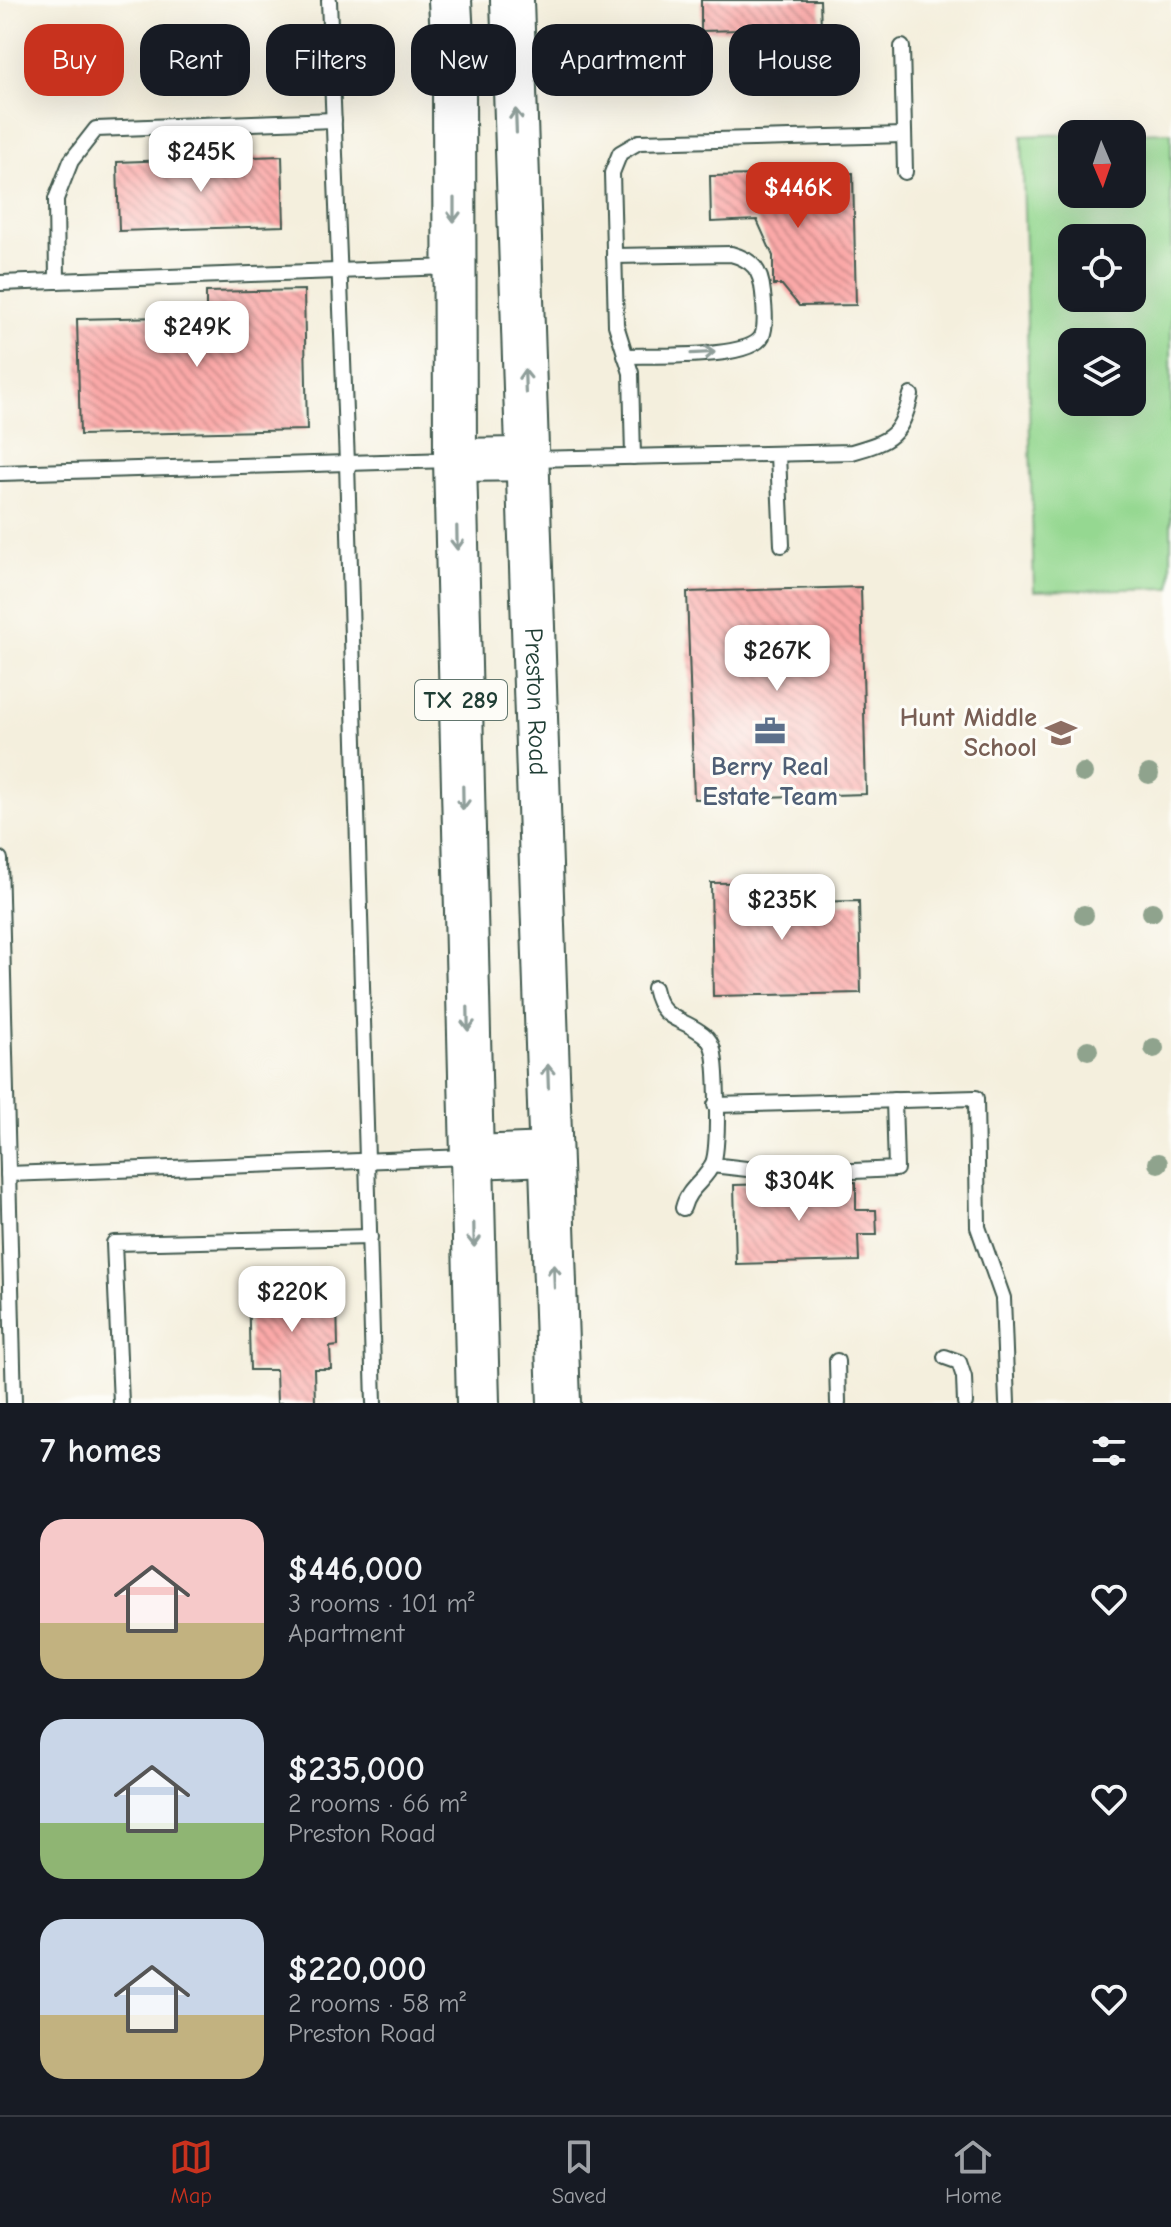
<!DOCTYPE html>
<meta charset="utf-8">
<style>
body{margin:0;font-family:"Comic Neue",sans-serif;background:#20242c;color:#f1f3f6;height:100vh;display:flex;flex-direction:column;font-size:30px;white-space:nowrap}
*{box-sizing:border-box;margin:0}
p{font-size:26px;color:#9ea1a6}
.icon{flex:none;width:44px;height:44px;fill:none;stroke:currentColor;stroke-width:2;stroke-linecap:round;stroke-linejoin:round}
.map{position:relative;height:1403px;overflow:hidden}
.side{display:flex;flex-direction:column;background:#171b24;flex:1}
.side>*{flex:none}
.banner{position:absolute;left:24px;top:24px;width:1124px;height:72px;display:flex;gap:16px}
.needle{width:52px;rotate:178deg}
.tools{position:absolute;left:1058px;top:120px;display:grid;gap:16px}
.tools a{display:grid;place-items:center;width:88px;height:88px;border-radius:16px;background:#171b24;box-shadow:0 8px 32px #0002;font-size:40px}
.price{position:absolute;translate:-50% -68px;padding:0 18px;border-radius:16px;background:#fff;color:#222;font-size:26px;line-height:52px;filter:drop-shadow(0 2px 4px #0008)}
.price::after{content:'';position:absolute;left:50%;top:48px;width:24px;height:18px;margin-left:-12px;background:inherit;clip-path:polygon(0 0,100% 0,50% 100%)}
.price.on{background:#c8321e;color:#fff}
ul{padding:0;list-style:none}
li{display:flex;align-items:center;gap:24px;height:200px;padding:0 40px}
li span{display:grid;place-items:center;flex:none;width:224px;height:160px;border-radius:24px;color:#555}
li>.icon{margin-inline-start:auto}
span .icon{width:96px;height:96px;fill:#fffc;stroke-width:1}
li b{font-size:34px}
h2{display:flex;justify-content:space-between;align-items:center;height:96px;padding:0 40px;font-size:34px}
.pill{padding:0 28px;border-radius:24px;background:#171b24;box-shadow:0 8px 32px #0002;font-size:28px;line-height:72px}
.pill.on{background:#c8321e;color:#fff}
.dock{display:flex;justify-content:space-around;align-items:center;height:112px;border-top:2px solid #363941;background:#171b24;font-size:22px;color:#9ea1a6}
.dock a{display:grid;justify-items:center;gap:4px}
.dock .on{color:#c8321e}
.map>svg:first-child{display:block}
.pitch{fill:#95d891;stroke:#5a8a62;stroke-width:2;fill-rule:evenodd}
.building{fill:url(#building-back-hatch)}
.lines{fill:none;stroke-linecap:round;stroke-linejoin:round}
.lane-casing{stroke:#3f584d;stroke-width:18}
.primary-casing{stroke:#3f584d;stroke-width:46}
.lane{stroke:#fff;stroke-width:14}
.primary{stroke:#fff;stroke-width:42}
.tree{fill:#8fa38d}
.oneway{stroke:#8f9e9a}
.labels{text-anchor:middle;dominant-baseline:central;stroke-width:6;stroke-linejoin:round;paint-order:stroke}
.shield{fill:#fdfcf7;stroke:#62766e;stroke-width:2}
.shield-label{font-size:24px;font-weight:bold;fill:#1f3d34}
.street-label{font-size:26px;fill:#1f3d34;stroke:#fdfcf7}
.education-label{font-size:26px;font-weight:bold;fill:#785e54;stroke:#fdfcf7;text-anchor:end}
.service-label{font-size:26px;font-weight:bold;fill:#4e5e75;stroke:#fdfcf7}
</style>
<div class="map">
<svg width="1171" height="1403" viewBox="0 0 1171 1403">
<defs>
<pattern id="building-back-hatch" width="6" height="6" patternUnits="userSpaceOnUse" patternTransform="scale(2)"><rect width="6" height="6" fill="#fba9a8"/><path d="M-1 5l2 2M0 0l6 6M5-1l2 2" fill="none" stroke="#cb8b8a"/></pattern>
</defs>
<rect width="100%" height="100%" fill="#fdfcf7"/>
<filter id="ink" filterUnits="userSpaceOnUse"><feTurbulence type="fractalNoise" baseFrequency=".0125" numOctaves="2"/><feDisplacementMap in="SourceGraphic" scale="16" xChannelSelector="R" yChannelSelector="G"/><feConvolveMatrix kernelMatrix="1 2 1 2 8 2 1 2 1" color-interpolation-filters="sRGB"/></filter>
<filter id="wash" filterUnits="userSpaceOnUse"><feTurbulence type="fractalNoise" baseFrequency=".006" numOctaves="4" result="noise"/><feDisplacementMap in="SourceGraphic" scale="32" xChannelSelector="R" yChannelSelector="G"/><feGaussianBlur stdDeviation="1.8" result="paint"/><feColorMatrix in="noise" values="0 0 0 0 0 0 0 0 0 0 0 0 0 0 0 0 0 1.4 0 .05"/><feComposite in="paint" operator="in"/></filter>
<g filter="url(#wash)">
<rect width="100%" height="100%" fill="#f4efdd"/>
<path class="pitch" d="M1171,132V588L1034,591L1022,136L1072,134V194H1132V134H1089ZM1072,238H1132V298H1072ZM1072,342H1132V402H1072Z"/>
<g id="blocks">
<g class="building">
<polygon points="701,0 820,0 821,28 701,31"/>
<polygon points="282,156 284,226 119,231 117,162"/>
<polygon points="853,173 856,305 799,306 782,285 773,285 773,256 757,220 711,222 710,176"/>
<polygon points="304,290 307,430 80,435 77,319 206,316 206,292"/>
<polygon points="861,587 866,794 694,799 687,592"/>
<polygon points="790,882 791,902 859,901 861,993 713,996 711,883"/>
<polygon points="856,1182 856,1210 876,1210 877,1235 858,1235 859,1261 736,1264 734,1185"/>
<polygon points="328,1280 329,1302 337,1302 338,1346 330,1347 331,1369 314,1369 315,1403 277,1403 276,1370 250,1370 248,1282"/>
</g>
</g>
</g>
<g filter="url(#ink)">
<use href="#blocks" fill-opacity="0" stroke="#3f584d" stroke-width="2"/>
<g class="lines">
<defs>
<g id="lane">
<polyline points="329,0 347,463 374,1403"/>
<polyline points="902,47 905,172"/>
<path d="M614,256L731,254C753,260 761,270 763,293C764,304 767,325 762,336C750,360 652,355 625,356"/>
<polyline points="57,281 56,199 71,161 96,129 334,120"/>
<polyline points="0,283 450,267"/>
<polyline points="778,455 782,545"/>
<polyline points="633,457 631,373 616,325 612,173 620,153 639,142 904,135"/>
<path d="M531,459L852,452C891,441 901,436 911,395"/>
<polyline points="0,473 450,460"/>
<polyline points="0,859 14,1403"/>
<path d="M654,988C661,1021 678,1016 700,1032C705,1035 710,1041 712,1046C718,1061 719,1148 713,1163C706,1181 688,1187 683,1208"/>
<polyline points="715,1105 976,1098 978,1227 1003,1298 1007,1403"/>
<polyline points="712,1165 791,1174 896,1169 894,1100"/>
<polyline points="8,1174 467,1157"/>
<polyline points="945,1357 959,1362 964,1377 965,1403"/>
<polyline points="837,1361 838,1403"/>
<polyline points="121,1403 114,1243 370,1237"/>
</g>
<g id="primary">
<polyline points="450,0 454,76 455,460 478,1403"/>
<path id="s1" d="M512,0L559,1403"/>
<polyline points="455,460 528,459"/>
<polyline points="472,1157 550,1154"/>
</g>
</defs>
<use href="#lane" class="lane-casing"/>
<use href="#primary" class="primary-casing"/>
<use href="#lane" class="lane"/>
<use href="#primary" class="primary"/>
</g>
<g class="tree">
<circle cx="1083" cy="773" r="10"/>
<circle cx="1149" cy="774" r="10"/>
<circle cx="1152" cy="912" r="10"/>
<circle cx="1084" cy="915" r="10"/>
<circle cx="1154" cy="1048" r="10"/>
<circle cx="1088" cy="1050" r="10"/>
<circle cx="1158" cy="1163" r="10"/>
</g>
<defs><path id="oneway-shaft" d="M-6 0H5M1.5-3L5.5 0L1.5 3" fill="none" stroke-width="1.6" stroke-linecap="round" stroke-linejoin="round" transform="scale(2)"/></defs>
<g class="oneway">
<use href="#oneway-shaft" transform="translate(516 121) rotate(-92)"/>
<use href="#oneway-shaft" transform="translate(454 210) rotate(90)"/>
<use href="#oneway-shaft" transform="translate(703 353) rotate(-3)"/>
<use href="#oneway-shaft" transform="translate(525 381) rotate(-92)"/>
<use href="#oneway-shaft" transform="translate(457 538) rotate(89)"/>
<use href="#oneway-shaft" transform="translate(463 798) rotate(89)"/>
<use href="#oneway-shaft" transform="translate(468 1019) rotate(89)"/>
<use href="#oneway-shaft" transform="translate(548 1076) rotate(-92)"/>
<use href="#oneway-shaft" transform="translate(474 1235) rotate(89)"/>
<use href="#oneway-shaft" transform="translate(554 1276) rotate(-92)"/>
</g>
</g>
<defs>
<symbol id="office-bare" viewBox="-9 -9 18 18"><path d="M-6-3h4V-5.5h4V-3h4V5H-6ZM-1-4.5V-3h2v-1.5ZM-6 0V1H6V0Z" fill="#5c6f8a" stroke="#fdfcf7" stroke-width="2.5" paint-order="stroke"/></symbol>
<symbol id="school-bare" viewBox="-9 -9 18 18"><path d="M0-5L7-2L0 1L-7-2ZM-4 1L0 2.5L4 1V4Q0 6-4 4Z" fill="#8d6e63" stroke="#fdfcf7" stroke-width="2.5" paint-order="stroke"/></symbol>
</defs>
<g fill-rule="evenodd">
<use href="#office-bare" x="748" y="709" width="44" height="44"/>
<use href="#school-bare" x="1039" y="711" width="44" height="44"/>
</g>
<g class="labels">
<rect class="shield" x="415" y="680" width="92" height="40" rx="6"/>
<g class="shield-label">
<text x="461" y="700">TX 289</text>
</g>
<g class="street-label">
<text stroke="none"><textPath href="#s1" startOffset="702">Preston Road</textPath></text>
</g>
<g class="education-label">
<text x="1037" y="718">Hunt Middle<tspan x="1037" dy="30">School</tspan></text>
</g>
<g class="service-label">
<text x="770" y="767">Berry Real<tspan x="770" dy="30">Estate Team</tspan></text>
</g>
</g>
</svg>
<div class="tools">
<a><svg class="needle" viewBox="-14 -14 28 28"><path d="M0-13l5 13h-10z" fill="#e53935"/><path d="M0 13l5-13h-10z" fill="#9ea1a6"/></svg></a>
<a><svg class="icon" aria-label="locate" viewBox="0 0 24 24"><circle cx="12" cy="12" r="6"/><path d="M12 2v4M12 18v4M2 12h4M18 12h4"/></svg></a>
<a><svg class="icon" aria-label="layers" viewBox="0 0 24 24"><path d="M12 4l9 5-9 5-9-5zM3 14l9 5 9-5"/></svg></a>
</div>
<b class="price" style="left:201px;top:194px">$245K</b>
<b class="price on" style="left:798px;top:230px">$446K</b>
<b class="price" style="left:197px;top:369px">$249K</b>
<b class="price" style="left:777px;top:693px">$267K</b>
<b class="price" style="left:782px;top:942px">$235K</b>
<b class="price" style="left:799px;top:1223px">$304K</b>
<b class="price" style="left:292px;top:1334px">$220K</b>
<div class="banner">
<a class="pill on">Buy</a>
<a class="pill">Rent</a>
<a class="pill">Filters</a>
<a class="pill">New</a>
<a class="pill">Apartment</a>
<a class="pill">House</a>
</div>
</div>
<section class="side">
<h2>7 homes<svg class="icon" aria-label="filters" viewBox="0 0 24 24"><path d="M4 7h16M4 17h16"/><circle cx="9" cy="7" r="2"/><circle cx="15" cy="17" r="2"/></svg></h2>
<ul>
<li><span style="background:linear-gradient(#f6c9c9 65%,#c2b280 0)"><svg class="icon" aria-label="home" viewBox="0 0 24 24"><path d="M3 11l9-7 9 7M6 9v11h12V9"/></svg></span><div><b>$446,000</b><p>3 rooms · 101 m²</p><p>Apartment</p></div><svg class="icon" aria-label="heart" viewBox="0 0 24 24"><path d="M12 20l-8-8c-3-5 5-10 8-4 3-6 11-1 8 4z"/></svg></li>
<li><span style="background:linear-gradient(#c9d6e8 65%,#8fb573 0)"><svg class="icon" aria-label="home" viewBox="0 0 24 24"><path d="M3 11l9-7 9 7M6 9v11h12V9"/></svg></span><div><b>$235,000</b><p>2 rooms · 66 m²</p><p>Preston Road</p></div><svg class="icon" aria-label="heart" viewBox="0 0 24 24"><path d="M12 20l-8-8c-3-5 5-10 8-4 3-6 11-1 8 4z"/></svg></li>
<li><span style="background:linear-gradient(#c9d6e8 60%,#c2b280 0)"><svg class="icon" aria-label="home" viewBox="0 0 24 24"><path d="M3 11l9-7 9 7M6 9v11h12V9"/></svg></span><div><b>$220,000</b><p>2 rooms · 58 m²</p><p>Preston Road</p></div><svg class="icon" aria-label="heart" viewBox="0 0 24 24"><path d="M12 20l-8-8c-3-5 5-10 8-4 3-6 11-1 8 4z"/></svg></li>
</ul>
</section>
<nav class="dock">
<a class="on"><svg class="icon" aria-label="map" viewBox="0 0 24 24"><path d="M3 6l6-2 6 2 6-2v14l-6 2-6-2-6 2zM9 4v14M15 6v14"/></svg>Map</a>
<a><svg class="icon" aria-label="saved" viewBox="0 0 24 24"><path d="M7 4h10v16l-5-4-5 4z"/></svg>Saved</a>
<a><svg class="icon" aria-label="home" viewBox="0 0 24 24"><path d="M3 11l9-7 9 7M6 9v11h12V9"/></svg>Home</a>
</nav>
